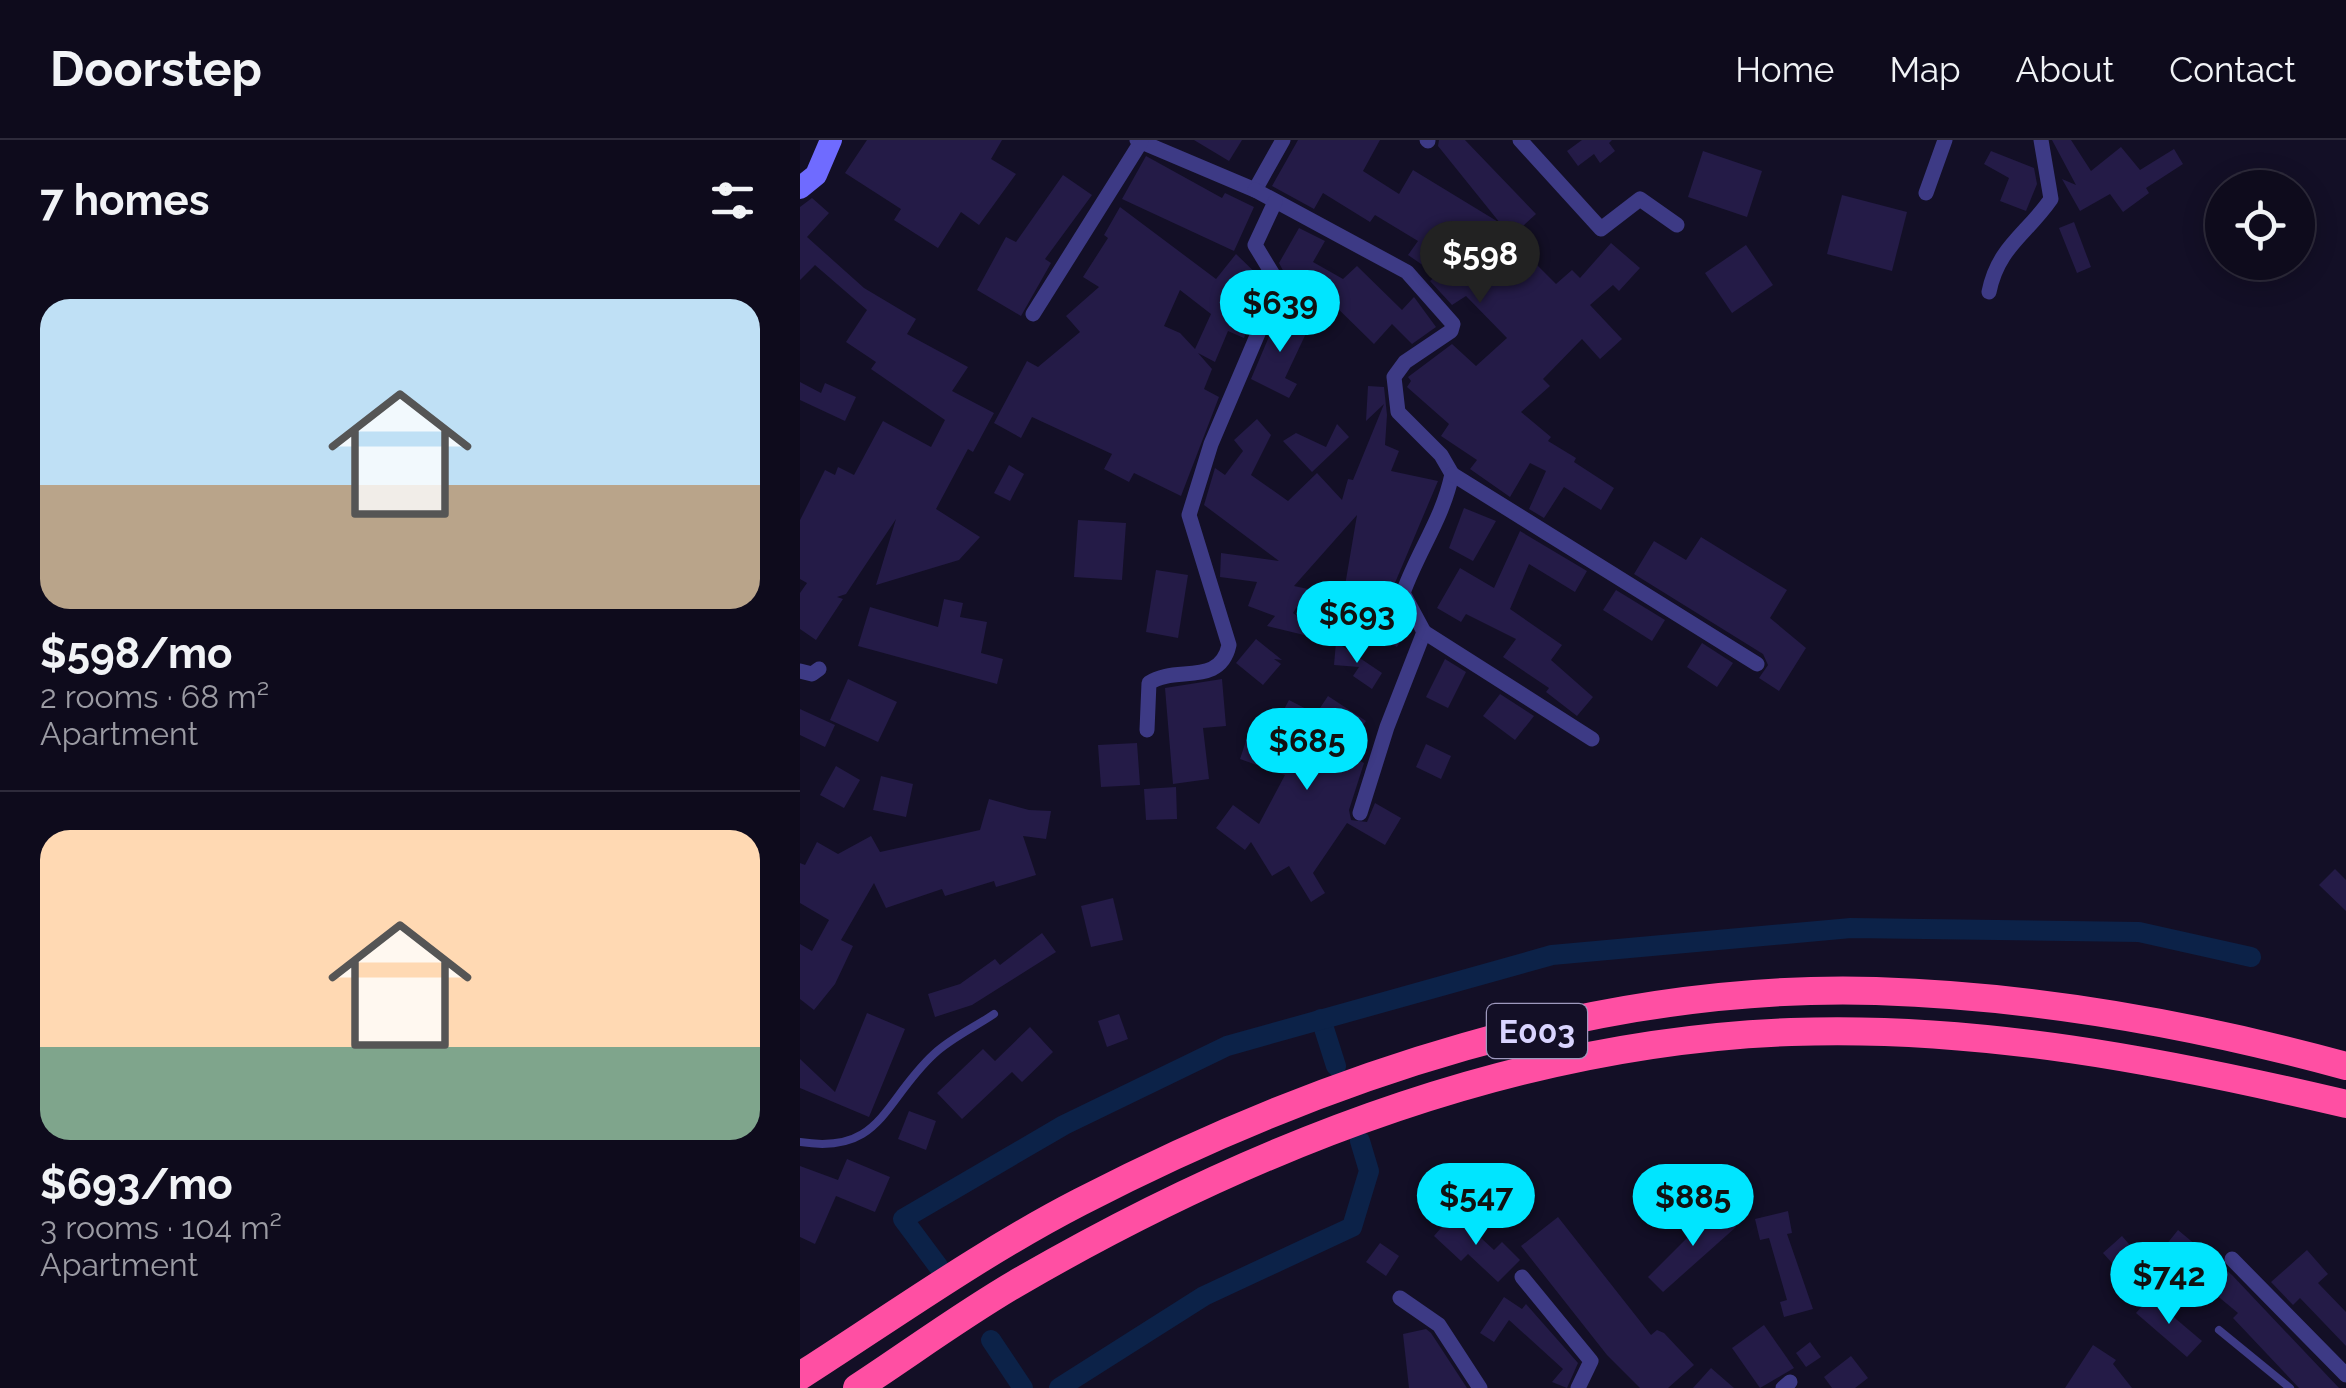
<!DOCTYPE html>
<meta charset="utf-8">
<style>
body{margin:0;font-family:Raleway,sans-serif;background:#171425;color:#f1f3f6;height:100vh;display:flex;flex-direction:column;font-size:38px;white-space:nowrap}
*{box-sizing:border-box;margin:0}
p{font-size:32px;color:#9b9ba3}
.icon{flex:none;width:55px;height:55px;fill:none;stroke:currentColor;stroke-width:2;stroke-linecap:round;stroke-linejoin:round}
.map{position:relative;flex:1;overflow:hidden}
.side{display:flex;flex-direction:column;background:#0e0b1c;width:800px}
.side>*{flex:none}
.controls{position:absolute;left:1405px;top:30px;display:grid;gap:20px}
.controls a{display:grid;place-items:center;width:110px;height:110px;border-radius:50%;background:#0e0b1c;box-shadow:0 5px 25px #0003,0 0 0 2px #2e2b3b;font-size:50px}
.price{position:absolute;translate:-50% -85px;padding:0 22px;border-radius:35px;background:#00e5ff;color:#111;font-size:32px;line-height:65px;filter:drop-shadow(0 2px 5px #0008)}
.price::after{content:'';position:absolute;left:50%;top:60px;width:30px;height:22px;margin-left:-15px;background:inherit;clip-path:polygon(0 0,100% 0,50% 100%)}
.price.on{background:#222;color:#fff}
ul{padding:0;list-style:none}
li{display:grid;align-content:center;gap:20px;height:530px;padding:0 40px}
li+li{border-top:2px solid #2e2b3b}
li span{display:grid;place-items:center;height:310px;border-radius:30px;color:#555}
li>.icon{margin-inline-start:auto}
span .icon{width:180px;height:180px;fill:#fffc;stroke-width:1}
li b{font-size:42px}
h2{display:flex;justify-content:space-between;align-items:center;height:120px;padding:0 40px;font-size:42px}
header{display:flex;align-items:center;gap:60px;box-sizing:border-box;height:140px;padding:0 50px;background:#0e0b1c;border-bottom:2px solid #2e2b3b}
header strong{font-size:48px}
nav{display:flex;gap:55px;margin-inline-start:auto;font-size:35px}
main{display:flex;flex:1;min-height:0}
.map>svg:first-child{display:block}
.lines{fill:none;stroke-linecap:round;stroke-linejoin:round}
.canal{stroke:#0c2248;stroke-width:20}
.building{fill:#241b47;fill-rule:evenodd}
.lane{stroke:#3d3a85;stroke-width:8}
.street{stroke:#3d3a85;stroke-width:15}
.secondary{stroke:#6f6bff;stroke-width:22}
.highway{stroke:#ff4fa3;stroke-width:28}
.labels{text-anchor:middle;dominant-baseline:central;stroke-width:8;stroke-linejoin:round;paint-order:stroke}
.shield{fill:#130f26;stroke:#9e99be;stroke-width:2.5}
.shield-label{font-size:32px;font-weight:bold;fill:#d9d4ff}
</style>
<header>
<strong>Doorstep</strong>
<nav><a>Home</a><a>Map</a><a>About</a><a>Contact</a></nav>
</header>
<main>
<section class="side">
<h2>7 homes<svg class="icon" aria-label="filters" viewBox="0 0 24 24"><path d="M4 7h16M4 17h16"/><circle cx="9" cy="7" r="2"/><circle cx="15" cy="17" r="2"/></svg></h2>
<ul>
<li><span style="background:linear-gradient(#bfe0f5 60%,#b9a48a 0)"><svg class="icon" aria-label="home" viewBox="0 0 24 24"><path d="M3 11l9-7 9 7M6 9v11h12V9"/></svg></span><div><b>$598/mo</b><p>2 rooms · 68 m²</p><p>Apartment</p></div></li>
<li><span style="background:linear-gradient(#ffd9b3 70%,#7fa58c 0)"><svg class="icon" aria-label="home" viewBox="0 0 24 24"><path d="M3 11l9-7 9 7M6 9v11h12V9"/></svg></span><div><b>$693/mo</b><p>3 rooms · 104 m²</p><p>Apartment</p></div></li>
</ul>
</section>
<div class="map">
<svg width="1546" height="1248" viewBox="0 0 1546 1248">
<rect width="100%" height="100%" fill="#130f26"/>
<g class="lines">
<g class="canal">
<polyline points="521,879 536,926"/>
<polyline points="138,1126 103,1079 264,985 427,906 752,815 1051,788 1339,792 1451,817"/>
<polyline points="191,1200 223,1248"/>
<polyline points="259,1248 404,1156 552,1087 569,1031 560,1001"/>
</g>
</g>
<g class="building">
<polygon points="67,0 202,0 191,19 216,34 179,85 161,72 138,108 94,80 101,69 45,33"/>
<polygon points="394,0 442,0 429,21"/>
<polygon points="498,0 580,0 563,31 599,54 613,30 700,83 638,6 639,0 665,0 736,74 710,98 756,144 772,130 780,138 811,103 840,128 819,151 813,145 790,165 822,199 800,219 782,199 743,239 750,246 721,272 751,297 748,301 776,318 774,322 814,348 801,370 764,347 744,378 729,369 746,331 730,323 710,357 670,329 677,320 641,296 649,284 607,247 611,241 608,237 652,204 676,226 707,198 666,156 652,165 630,141 637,135 608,115 618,101 575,75 570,82 523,53 514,69 472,46"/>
<polygon points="782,0 812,0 809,3 815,11 800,23 794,14 778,26 767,11"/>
<polygon points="1252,0 1271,0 1291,31 1321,7 1340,30 1374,9 1383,24 1346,48 1349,53 1323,72 1310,54 1280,71 1262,39 1276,45"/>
<polygon points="903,11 962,31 947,77 888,57"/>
<polygon points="1191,11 1234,28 1237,44 1226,71 1200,61 1209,38 1184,24"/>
<polygon points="346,16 422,58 425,53 454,67 434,111 322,59"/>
<polygon points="263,35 292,55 245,119 251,123 221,176 177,150 206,97 216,102"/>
<polygon points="1042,55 1107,72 1092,131 1027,114"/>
<polygon points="12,58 29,73 7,97 64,148 116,179 107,194 168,227 152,251 194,273 173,312 168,309 136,369 180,397 159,420 76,445 96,379 46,454 37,457 43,459 16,500 0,489 0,453 7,443 0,439 0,380 25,330 35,335 38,327 54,335 83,281 131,307 145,280 71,229 76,222 46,202 67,170 15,125 0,140 0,67"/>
<path d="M320,67L416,139L436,114L464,141L444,198L428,191L415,222L398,213L412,229L404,249L419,257L381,356L334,333L329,342L304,329L312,314L232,277L221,298L194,283L227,221L238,227L280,192L266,176L299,147L283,137L308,98L304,95ZM380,150L411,174L395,209L380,193L364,186Z"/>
<polygon points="1274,82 1291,127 1277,133 1259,88"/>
<polygon points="499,88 525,101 513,122 543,139 557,126 602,170 614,157 636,187 612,204 592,184 574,204 525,156 486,136 479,123"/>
<polygon points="946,105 973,145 932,173 905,133"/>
<polygon points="479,173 509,187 485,238 497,244 489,258 451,239"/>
<polygon points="0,242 21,253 25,243 56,257 45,281 0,260"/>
<polygon points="568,246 584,247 587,275 585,305 599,311 591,331 638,341 592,450 589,471 608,487 597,507 540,475 557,375 494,446 508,449 493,473 533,502 467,486 475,476 448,466 457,442 420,437 421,413 479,421 404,365 415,328 425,335 443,311 434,300 457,279 471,295 451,335 488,361 517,333 542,360 548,339 553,340 584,264 566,281"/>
<polygon points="537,284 549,297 512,332 483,301 496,293 526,307"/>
<polygon points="209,325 224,334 210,361 194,353"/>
<polygon points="664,368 696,381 673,421 649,408"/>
<polygon points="278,380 326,383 322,440 274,437"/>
<polygon points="720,391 787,431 775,452 729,424 710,469 762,505 751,520 793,557 777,576 746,552 749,548 703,517 716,499 666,474 661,482 637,468 660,428 694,448"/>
<polygon points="901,397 987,450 970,478 1006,508 979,551 959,538 968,525 963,514 834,434 854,401 886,420"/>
<polygon points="356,430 388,435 378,498 346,492"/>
<polygon points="816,450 865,480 852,501 803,470"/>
<polygon points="144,459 163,463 160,477 187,482 181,513 203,519 197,544 58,506 70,467 138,487"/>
<polygon points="456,499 482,520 474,519 481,524 463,545 436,523"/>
<polygon points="536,502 582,533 572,549 553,536 559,527 534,525"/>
<polygon points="902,503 933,523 917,547 887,527"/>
<polygon points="645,519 666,532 648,568 626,557"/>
<polygon points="48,539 97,562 78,602 30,580"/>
<polygon points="422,539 426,586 403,588 409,639 373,644 365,548"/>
<polygon points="700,554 734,576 715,600 683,576"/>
<polygon points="528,556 566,581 544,612 564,623 549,670 551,680 567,682 575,663 601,678 585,705 547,683 513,733 525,753 511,762 489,726 472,736 451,702 445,710 416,688 433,665 459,684 485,635 440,619 447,598 465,605 489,560 516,574"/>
<polygon points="0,569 35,585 25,607 0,595"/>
<polygon points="337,603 340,645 301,647 298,605"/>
<polygon points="626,604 651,616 641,639 616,627"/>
<polygon points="36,626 60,640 44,668 20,655"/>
<polygon points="81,636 113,644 106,677 73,670"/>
<polygon points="376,647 377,679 346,680 344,649"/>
<polygon points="189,659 229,670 251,671 246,699 223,696 236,735 196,747 194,741 145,756 142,749 86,768 74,743 41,800 53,806 35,844 14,870 0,859 0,804 12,811 29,780 0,763 0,723 5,725 17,702 38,714 71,696 80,712 180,690"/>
<polygon points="1535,729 1546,740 1546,771 1519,745"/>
<polygon points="313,758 323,800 291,807 281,766"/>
<polygon points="242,793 256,812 172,865 135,877 128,854 160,844 195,819 200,825"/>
<polygon points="67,873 105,889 69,977 0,948 0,919 35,952"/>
<polygon points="319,874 328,899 307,907 298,881"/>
<polygon points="230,887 253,912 222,942 212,932 162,979 137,953 183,909 195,921"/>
<polygon points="109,971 136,981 126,1010 98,999"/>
<polygon points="47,1019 90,1037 75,1072 36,1056 15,1104 0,1097 0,1026 38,1040"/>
<polygon points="879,1043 885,1054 915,1060 868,1082 855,1054"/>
<polygon points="920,1065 936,1087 863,1152 848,1137"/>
<polygon points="988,1071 992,1093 987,1094 1013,1169 984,1177 980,1162 987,1160 969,1098 960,1100 955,1079"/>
<polygon points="654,1073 694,1110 702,1102 720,1120 698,1142 668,1114 661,1121 634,1096"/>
<polygon points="758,1077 851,1195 857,1190 864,1193 894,1225 868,1248 840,1248 807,1215 721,1106"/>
<polygon points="1378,1090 1432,1135 1539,1248 1499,1248 1433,1178 1438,1173 1362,1110"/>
<polygon points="1322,1096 1340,1117 1322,1134 1303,1113"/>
<polygon points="580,1103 599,1116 586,1136 566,1122"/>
<polygon points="1507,1110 1528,1134 1518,1143 1546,1172 1546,1206 1500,1158 1493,1165 1471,1142"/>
<polygon points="704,1157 722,1169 726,1164 778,1223 767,1248 752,1242 763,1229 709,1180 694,1202 680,1193"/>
<polygon points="1350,1157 1402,1201 1387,1217 1336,1173"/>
<polygon points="964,1185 994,1228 960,1248 932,1208"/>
<polygon points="626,1189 631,1193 667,1248 609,1248 603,1194"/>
<polygon points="1010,1202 1021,1217 1006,1227 996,1213"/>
<polygon points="1293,1205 1316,1220 1313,1224 1332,1248 1265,1248"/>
<polygon points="1051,1216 1068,1238 1055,1248 1032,1248 1024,1237"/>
<polygon points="911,1228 934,1248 893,1248"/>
</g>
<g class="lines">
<g class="lane">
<path d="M0,1002C82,1015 83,961 134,914C151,898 175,887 194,874"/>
<polyline points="1419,1190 1490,1248"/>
</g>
<g class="street">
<polyline points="337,0 455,50 483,0"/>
<polyline points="627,0 628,1"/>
<polyline points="720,0 801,89 840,59 877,85"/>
<path d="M455,50L607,132L653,184L651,191L605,222L594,237L598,272L641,315L652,334C643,378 618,411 603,453L624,492L587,587L560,673"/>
<polyline points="1126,53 1145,0"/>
<path d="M1189,152C1198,107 1226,95 1251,59L1241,0"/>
<polyline points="233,174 341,2"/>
<polyline points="652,334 957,524"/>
<polyline points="624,492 792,599"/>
<polyline points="0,531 12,534 19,529"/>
<path d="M347,590L349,543C375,525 420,547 429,505L389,375L411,304L474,156L475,138L455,105L475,62"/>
<polyline points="1432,1119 1546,1235"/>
<polyline points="722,1137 791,1221 778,1248"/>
<polyline points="600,1158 639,1185 680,1248"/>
<polyline points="983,1248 990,1242"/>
</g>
<polyline class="secondary" points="0,48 16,35 31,0"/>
<g class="highway">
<path d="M0,1236C92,1177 183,1112 280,1062C522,937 799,843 1076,851C1234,856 1393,884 1546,926"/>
<path d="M57,1248C112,1212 166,1172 222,1140C456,1005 718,902 991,892C1178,885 1365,921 1546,964"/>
</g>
</g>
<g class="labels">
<rect class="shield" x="687" y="864" width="100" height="54" rx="8"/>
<g class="shield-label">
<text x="737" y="891">E003</text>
</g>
</g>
</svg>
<div class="controls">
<a><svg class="icon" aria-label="locate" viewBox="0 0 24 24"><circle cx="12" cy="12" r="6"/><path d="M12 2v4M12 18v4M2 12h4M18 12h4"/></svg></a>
</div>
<b class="price on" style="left:680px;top:166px">$598</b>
<b class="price" style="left:480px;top:215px">$639</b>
<b class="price" style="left:557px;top:526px">$693</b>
<b class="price" style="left:507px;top:653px">$685</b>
<b class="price" style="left:676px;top:1108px">$547</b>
<b class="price" style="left:893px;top:1109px">$885</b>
<b class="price" style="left:1369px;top:1187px">$742</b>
</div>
</main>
